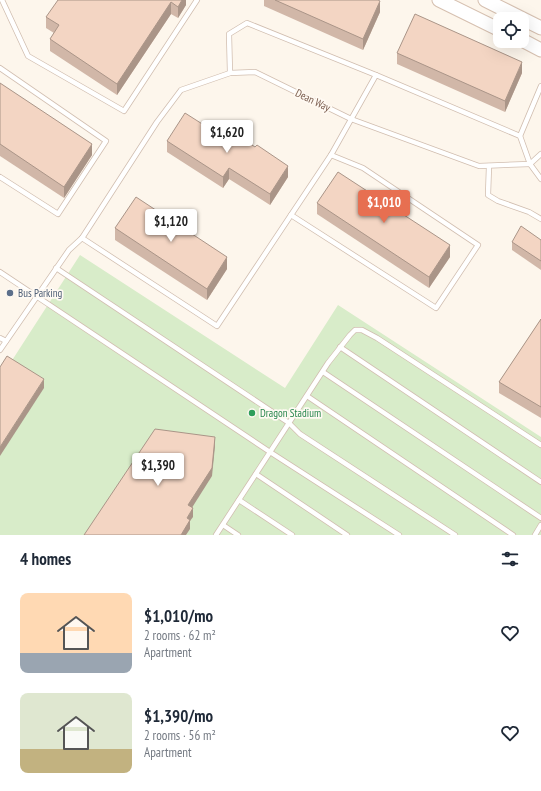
<!DOCTYPE html>
<meta charset="utf-8">
<style>
body{margin:0;font-family:"PT Sans Narrow",sans-serif;background:#f6f6f7;color:#1f2937;height:100vh;display:flex;flex-direction:column;font-size:15px;white-space:nowrap}
*{box-sizing:border-box;margin:0}
p{font-size:13px;color:#747a83}
.icon{flex:none;width:22px;height:22px;fill:none;stroke:currentColor;stroke-width:2;stroke-linecap:round;stroke-linejoin:round}
.map{position:relative;height:535px;overflow:hidden}
.drawer{display:flex;flex-direction:column;background:#fff;flex:1}
.drawer>*{flex:none}
.tools{position:absolute;left:493px;top:12px;display:grid;gap:8px}
.tools a{display:grid;place-items:center;width:36px;height:36px;border-radius:8px;background:#fff;box-shadow:0 4px 16px #0002;font-size:20px}
.price{position:absolute;translate:-50% -34px;padding:0 9px;border-radius:4px;background:#fff;color:#222;font-size:13px;line-height:26px;filter:drop-shadow(0 1px 2px #0008)}
.price::after{content:'';position:absolute;left:50%;top:24px;width:12px;height:9px;margin-left:-6px;background:inherit;clip-path:polygon(0 0,100% 0,50% 100%)}
.price.active{background:#e76f51;color:#fff}
ul{padding:0;list-style:none}
li{display:flex;align-items:center;gap:12px;height:100px;padding:0 20px}
li span{display:grid;place-items:center;flex:none;width:112px;height:80px;border-radius:8px;color:#555}
li>.icon{margin-inline-start:auto}
span .icon{width:48px;height:48px;fill:#fffc;stroke-width:1}
li b{font-size:17px}
h2{display:flex;justify-content:space-between;align-items:center;height:48px;padding:0 20px;font-size:17px}
.map>svg:first-child{display:block}
.green{fill:#d8ecc9}
.lines{fill:none;stroke-linecap:round;stroke-linejoin:round}
.lane-casing{stroke:#d1beb0;stroke-width:6}
.secondary-casing{stroke:#d6c0b0;stroke-width:15}
.lane{stroke:#fff;stroke-width:4.5}
.secondary{stroke:#fff;stroke-width:13}
.wall{fill:#d1b7a8}
.shaded-wall{fill:#aa9588}
.building{fill:#f3d5c3;stroke:#aa9588}
.service-dot{fill:#5c6f8a;stroke:#fffaf3;stroke-width:1.5}
.leisure-dot{fill:#2e9e5b;stroke:#fffaf3;stroke-width:1.5}
.labels{text-anchor:middle;dominant-baseline:central;stroke-width:3.5;stroke-linejoin:round;paint-order:stroke}
.street-label{font-size:11px;fill:#7a5c4d;stroke:#fffaf3}
.service-label{font-size:11px;fill:#4e5e75;stroke:#fffaf3;text-anchor:start}
.leisure-label{font-size:11px;fill:#27864d;stroke:#fffaf3;text-anchor:start}
</style>
<div class="map">
<svg width="541" height="535" viewBox="0 0 541 535">
<rect width="100%" height="100%" fill="#fdf6ec"/>
<polygon class="green" points="80,255 285,388 338,305 541,437 541,535 0,535 0,379"/>
<g class="lines">
<defs>
<g id="lane">
<polyline points="2,0 28,56 124,111 197,0"/>
<polyline points="0,68 106,141 58,214 0,177"/>
<polyline points="230,73 229,34 247,23 376,75"/>
<polyline points="520,136 541,86"/>
<polyline points="331,155 217,326 82,238 157,122 181,90 230,73 255,72 351,119 479,166 530,164 541,154"/>
<polyline points="489,166 488,195 498,201 529,212 541,219"/>
<polyline points="291,215 436,308 478,245 363,168 331,155 376,75 520,136 530,164 541,179"/>
<polyline points="56,268 289,423 300,434 455,535"/>
<polyline points="0,272 270,452 399,535"/>
<polyline points="0,338 6,341"/>
<polyline points="340,347 541,482"/>
<polyline points="0,350 69,250 82,238"/>
<polyline points="323,372 541,518"/>
<polyline points="307,396 513,535"/>
<polyline points="256,474 347,535"/>
<polyline points="239,500 292,535"/>
<polyline points="223,525 238,535"/>
<polyline points="216,535 328,363 350,335 355,330 362,330 377,338 541,445"/>
<polyline points="535,535 541,525"/>
</g>
<g id="secondary">
<polyline points="439,0 500,30"/>
<polyline points="485,0 541,28"/>
<polyline points="522,40 541,50"/>
</g>
</defs>
<use href="#lane" class="lane-casing"/>
<use href="#secondary" class="secondary-casing"/>
<use href="#lane" class="lane"/>
<use href="#secondary" class="secondary"/>
</g>
<g class="wall">
<polygon points="112,0 186,0 186,5 178,18 171,14 117,95 50,51 50,39 54,33 46,28 46,17"/>
<polygon points="264,0 378,0 380,12 363,50 264,6"/>
<polygon points="397,53 522,73 505,112 397,64"/>
<polygon points="0,83 92,155 64,198 0,156"/>
<polygon points="218,138 230,145 288,177 270,205 229,179 223,188 167,152 167,141"/>
<polygon points="317,203 450,257 429,288 317,214"/>
<polygon points="115,228 227,269 207,300 115,240"/>
<polygon points="541,240 541,270 512,250 512,242"/>
<polygon points="541,319 541,418 499,393 499,382"/>
</g>
<g class="shaded-wall">
<polygon points="182,0 186,0 186,5 178,18 178,7"/>
<polygon points="380,1 380,12 363,50 363,39"/>
<polygon points="171,2 171,14 117,95 117,84"/>
<polygon points="522,62 522,73 505,112 505,101"/>
<polygon points="92,144 92,155 64,198 64,187"/>
<polygon points="288,166 288,177 270,205 270,194"/>
<polygon points="229,168 229,179 223,188 223,177"/>
<polygon points="450,245 450,257 429,288 429,277"/>
<polygon points="227,257 227,269 207,300 207,289"/>
<polygon points="44,379 44,388 0,456 0,447"/>
<polygon points="215,437 215,446 212,476 188,514 188,505"/>
<polygon points="193,508 193,517 190,521 190,529 186,535 181,535 187,518"/>
</g>
<g class="building">
<polygon points="58,0 182,0 178,7 171,2 117,84 50,39 59,25 46,17"/>
<polygon points="275,0 378,0 380,1 363,39"/>
<polygon points="415,14 522,62 505,101 397,53"/>
<polygon points="0,83 92,144 64,187 0,144"/>
<polygon points="185,113 218,134 217,137 230,145 237,135 255,147 257,145 288,166 270,194 229,168 223,177 167,141"/>
<polygon points="338,172 450,245 429,277 317,203"/>
<polygon points="136,197 227,257 207,289 115,228"/>
<polygon points="521,226 541,240 541,261 512,242"/>
<polygon points="541,319 541,407 499,382"/>
<polygon points="7,356 44,379 0,447 0,367"/>
<polygon points="155,429 215,437 212,468 188,505 193,508 187,518 190,520 181,535 84,535"/>
</g>
<circle class="service-dot" cx="10" cy="293" r="4"/>
<circle class="leisure-dot" cx="252" cy="413" r="4"/>
<g class="labels">
<g class="street-label">
<text transform="translate(313 100) rotate(26)">Dean Way</text>
</g>
<g class="service-label">
<text x="18" y="293">Bus Parking</text>
</g>
<g class="leisure-label">
<text x="260" y="413">Dragon Stadium</text>
</g>
</g>
</svg>
<div class="tools">
<a><svg class="icon" aria-label="locate" viewBox="0 0 24 24"><circle cx="12" cy="12" r="6"/><path d="M12 2v4M12 18v4M2 12h4M18 12h4"/></svg></a>
</div>
<b class="price" style="left:227px;top:154px">$1,620</b>
<b class="price active" style="left:384px;top:224px">$1,010</b>
<b class="price" style="left:171px;top:243px">$1,120</b>
<b class="price" style="left:158px;top:487px">$1,390</b>
</div>
<section class="drawer">
<h2>4 homes<svg class="icon" aria-label="filters" viewBox="0 0 24 24"><path d="M4 7h16M4 17h16"/><circle cx="9" cy="7" r="2"/><circle cx="15" cy="17" r="2"/></svg></h2>
<ul>
<li><span style="background:linear-gradient(#ffd9b3 75%,#9aa5b1 0)"><svg class="icon" aria-label="home" viewBox="0 0 24 24"><path d="M3 11l9-7 9 7M6 9v11h12V9"/></svg></span><div><b>$1,010/mo</b><p>2 rooms · 62 m²</p><p>Apartment</p></div><svg class="icon" aria-label="heart" viewBox="0 0 24 24"><path d="M12 20l-8-8c-3-5 5-10 8-4 3-6 11-1 8 4z"/></svg></li>
<li><span style="background:linear-gradient(#dfe7d0 70%,#c2b280 0)"><svg class="icon" aria-label="home" viewBox="0 0 24 24"><path d="M3 11l9-7 9 7M6 9v11h12V9"/></svg></span><div><b>$1,390/mo</b><p>2 rooms · 56 m²</p><p>Apartment</p></div><svg class="icon" aria-label="heart" viewBox="0 0 24 24"><path d="M12 20l-8-8c-3-5 5-10 8-4 3-6 11-1 8 4z"/></svg></li>
</ul>
</section>
